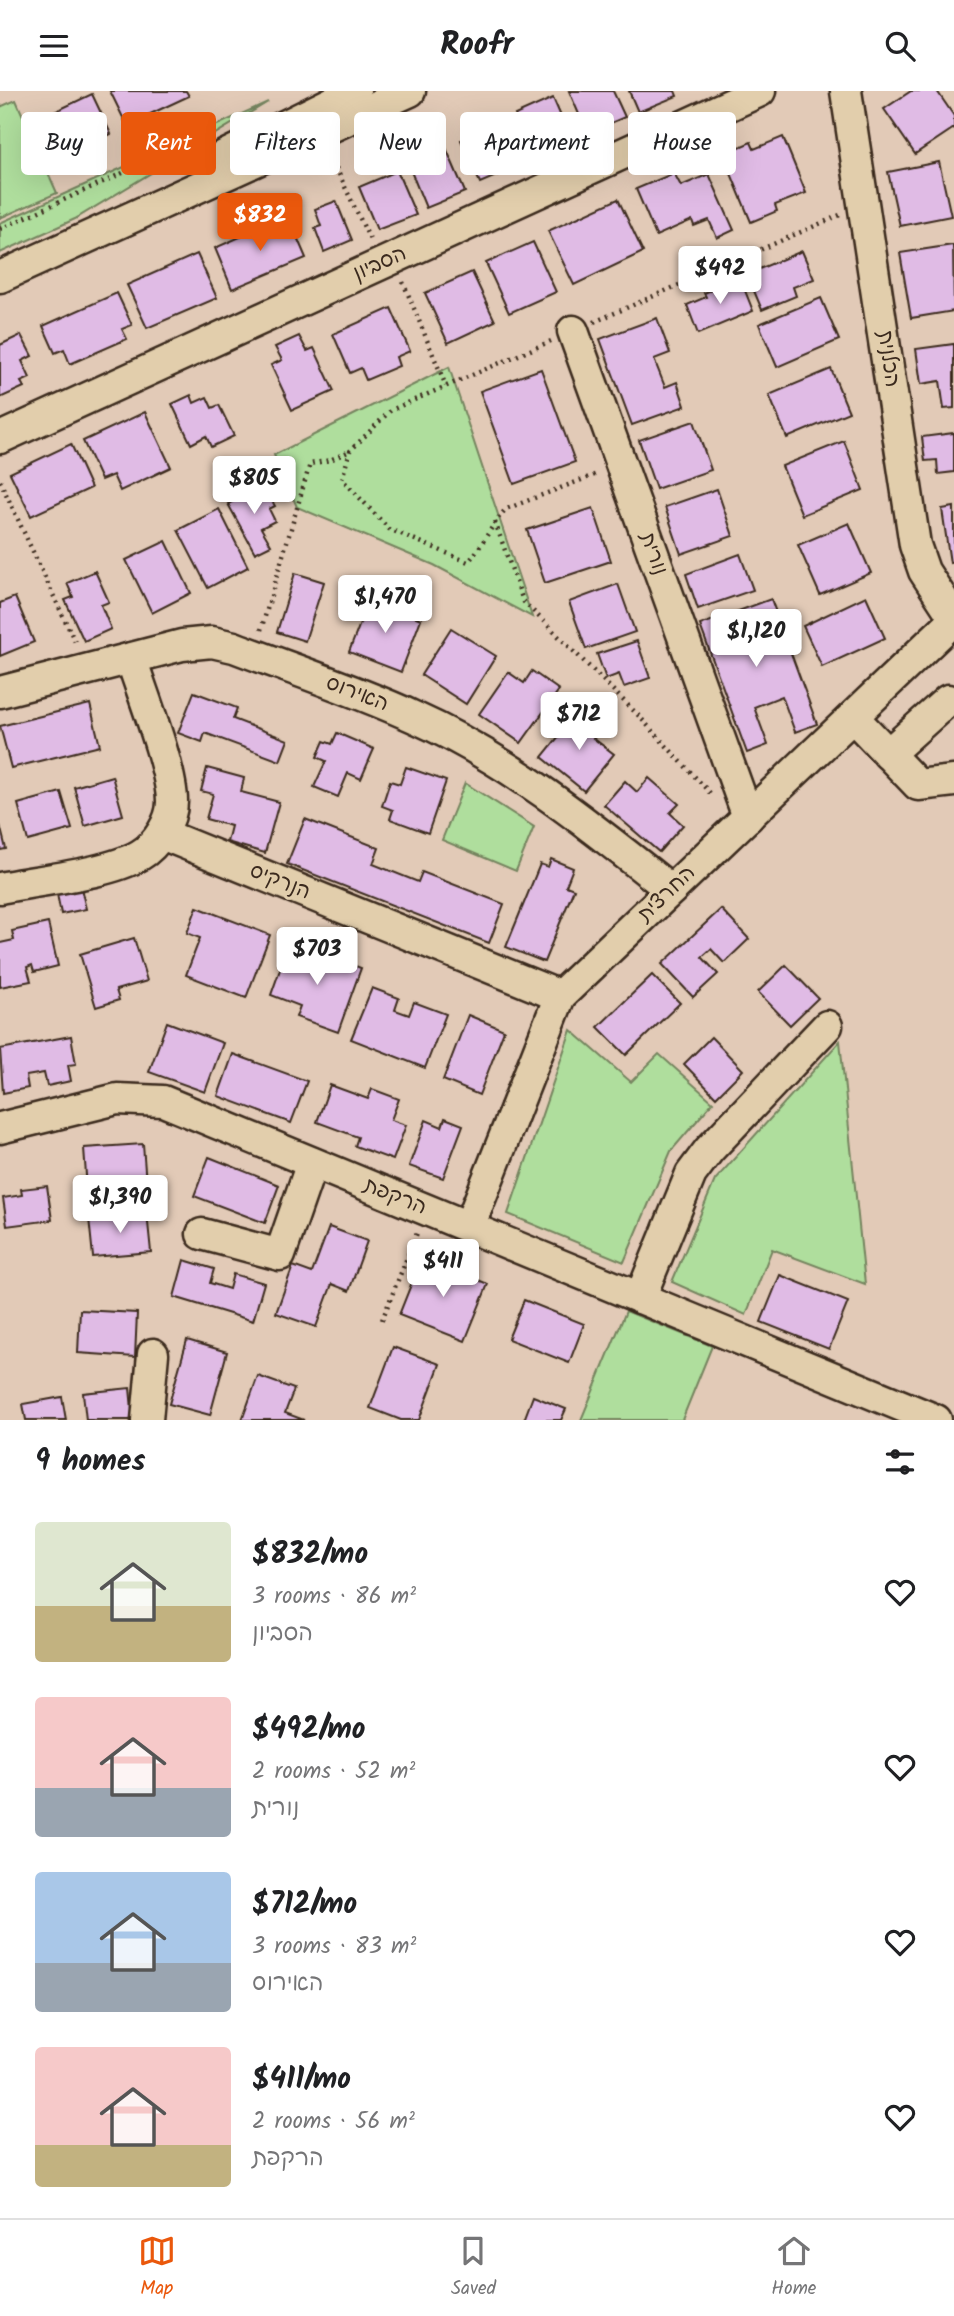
<!DOCTYPE html>
<meta charset="utf-8">
<style>
body{margin:0;font-family:Kalam,"Playpen Sans Hebrew",sans-serif;background:#f6f6f6;color:#202124;height:100vh;display:flex;flex-direction:column;font-size:26px;white-space:nowrap}
*{box-sizing:border-box;margin:0}
p{font-size:23px;color:#757577}
.icon{flex:none;width:38px;height:38px;fill:none;stroke:currentColor;stroke-width:2;stroke-linecap:round;stroke-linejoin:round}
.map{position:relative;height:1329px;overflow:hidden}
.sheet{display:flex;flex-direction:column;background:#fff;flex:1}
.sheet>*{flex:none}
.banner{position:absolute;left:21px;top:21px;width:914px;height:63px;display:flex;gap:14px}
.price{position:absolute;translate:-50% -60px;padding:0 16px;border-radius:7px;background:#fff;color:#222;font-size:23px;line-height:46px;filter:drop-shadow(0 2px 4px #0008)}
.price::after{content:'';position:absolute;left:50%;top:42px;width:21px;height:16px;margin-left:-10px;background:inherit;clip-path:polygon(0 0,100% 0,50% 100%)}
.price.selected{background:#ea580c;color:#fff}
ul{padding:0;list-style:none}
li{display:flex;align-items:center;gap:21px;height:175px;padding:0 35px}
li span{display:grid;place-items:center;flex:none;width:196px;height:140px;border-radius:7px;color:#555}
li>.icon{margin-inline-start:auto}
span .icon{width:84px;height:84px;fill:#fffc;stroke-width:1}
li b{font-size:30px}
h2{display:flex;justify-content:space-between;align-items:center;height:84px;padding:0 35px;font-size:30px}
.chip{padding:0 24px;border-radius:7px;background:#fff;box-shadow:0 7px 28px #0002;font-size:24px;line-height:63px}
.chip.selected{background:#ea580c;color:#fff}
header{display:flex;justify-content:space-between;align-items:center;height:91px;padding:0 35px;background:#fff;font-size:32px;font-weight:600}
.tab-bar{display:flex;justify-content:space-around;align-items:center;height:98px;border-top:2px solid #e0e0e0;background:#fff;font-size:19px;color:#757577}
.tab-bar a{display:grid;justify-items:center;gap:4px}
.tab-bar .selected{color:#ea580c}
.map>svg:first-child{display:block}
.green{fill:#afde9d;stroke:#75845e;stroke-width:2}
.building{fill:#e0bbe5;stroke:#3b2a1e;stroke-width:2}
.lines{fill:none;stroke-linecap:round;stroke-linejoin:round}
.minor-casing{stroke:#3b2a1e;stroke-width:35}
.path{stroke:#3b2a1e;stroke-width:4.5;stroke-dasharray:2 5;stroke-linecap:butt}
.minor{stroke:#e2ceac;stroke-width:30}
.labels{text-anchor:middle;dominant-baseline:central;stroke-width:6;stroke-linejoin:round;paint-order:stroke}
.street-label{font-size:21px;fill:#3b2a1e;stroke:#e2ceac}
</style>
<header><svg class="icon" aria-label="menu" viewBox="0 0 24 24"><path d="M4 6h16M4 12h16M4 18h16"/></svg>Roofr<svg class="icon" aria-label="search" viewBox="0 0 24 24"><circle cx="10" cy="10" r="6"/><path d="M15 15l6 6"/></svg></header>
<div class="map">
<svg width="954" height="1329" viewBox="0 0 954 1329">
<rect width="100%" height="100%" fill="#e2cab7"/>
<filter id="ink" filterUnits="userSpaceOnUse"><feTurbulence type="fractalNoise" baseFrequency=".0143" numOctaves="2"/><feDisplacementMap in="SourceGraphic" scale="14" xChannelSelector="R" yChannelSelector="G"/><feConvolveMatrix kernelMatrix="1 2 1 2 8 2 1 2 1" color-interpolation-filters="sRGB"/></filter>
<g filter="url(#ink)">
<g class="green">
<polygon points="16,9 57,102 0,127 0,16"/>
<polygon points="268,11 75,128 0,162 0,132"/>
<polygon points="449,276 532,526 434,474 297,416 274,364"/>
<polygon points="465,692 534,736 516,780 442,749"/>
<polygon points="571,939 631,991 659,963 713,1011 671,1060 624,1171 508,1123"/>
<polygon points="840,950 865,1193 772,1158 746,1224 672,1191 715,1089"/>
<polygon points="626,1220 712,1255 682,1329 581,1329"/>
</g>
<g class="building">
<polygon points="110,0 186,0 189,5 148,24 153,33 131,43"/>
<polygon points="569,0 613,0 625,26 587,42"/>
<polygon points="629,0 675,0 677,5 638,21"/>
<polygon points="911,0 937,0 954,25 954,37 915,63 884,18"/>
<polygon points="92,3 111,43 48,73 29,33"/>
<polygon points="553,7 572,51 533,67 515,24"/>
<polygon points="499,33 517,76 480,92 461,49"/>
<polygon points="783,46 806,102 775,114 777,120 751,131 723,63 751,51 754,58"/>
<polygon points="446,57 465,101 426,117 408,73"/>
<polygon points="939,71 951,125 900,135 888,81"/>
<polygon points="397,80 416,124 377,139 359,96"/>
<polygon points="674,82 681,95 709,83 734,139 717,147 709,129 694,135 692,129 656,145 636,98"/>
<polygon points="618,108 643,161 574,194 548,140"/>
<polygon points="336,110 352,149 324,161 315,137 321,135 315,118"/>
<polygon points="288,125 306,167 232,198 215,157"/>
<polygon points="533,151 556,201 509,222 486,172"/>
<polygon points="953,154 954,220 911,227 900,162"/>
<polygon points="802,160 814,188 793,196 796,205 762,219 747,183"/>
<polygon points="197,163 217,207 147,237 127,194"/>
<polygon points="472,181 495,230 448,252 425,202"/>
<polygon points="740,187 753,220 698,243 687,214 706,206 704,202"/>
<polygon points="117,202 132,234 122,238 127,248 70,273 64,258 55,262 43,235"/>
<polygon points="821,207 839,249 777,276 759,233"/>
<polygon points="391,217 410,260 396,266 399,275 366,289 361,277 350,282 333,243"/>
<polygon points="657,227 670,262 654,268 665,296 677,291 685,315 632,334 600,248"/>
<polygon points="21,244 32,265 22,270 30,287 21,291 24,296 0,307 0,254"/>
<polygon points="299,245 307,260 314,257 334,300 292,319 271,274 282,269 275,256"/>
<polygon points="954,253 954,317 944,318 940,290 921,293 916,258"/>
<polygon points="541,278 575,371 514,393 480,300"/>
<polygon points="831,278 849,321 787,347 769,304"/>
<polygon points="191,304 194,312 207,306 212,317 219,314 234,345 211,356 206,345 191,353 172,313"/>
<polygon points="145,321 171,376 120,400 113,384 101,389 83,350"/>
<polygon points="694,330 711,379 656,398 639,349"/>
<polygon points="954,342 954,381 938,383 937,369 925,370 922,346"/>
<polygon points="844,350 863,399 802,424 782,375"/>
<polygon points="71,353 91,397 31,425 10,382"/>
<polygon points="263,394 275,415 269,418 275,430 261,437 271,454 255,462 228,413"/>
<polygon points="717,398 733,445 681,463 665,416"/>
<polygon points="954,416 954,471 950,472 942,418"/>
<polygon points="593,417 611,470 545,492 527,439"/>
<polygon points="219,418 248,476 208,497 178,439"/>
<polygon points="849,432 871,482 820,504 798,454"/>
<polygon points="166,450 191,502 152,522 126,469"/>
<polygon points="740,463 753,499 698,518 686,483"/>
<polygon points="95,480 109,511 101,514 111,538 84,550 65,509 73,506 67,492"/>
<polygon points="295,482 324,491 305,550 277,541"/>
<polygon points="618,493 635,541 586,558 569,511"/>
<polygon points="866,505 885,547 822,576 803,535"/>
<polygon points="15,506 34,551 0,565 0,512"/>
<polygon points="370,507 421,528 401,581 349,561"/>
<polygon points="771,508 817,633 795,641 782,605 754,616 768,654 747,662 700,534"/>
<polygon points="451,537 496,565 466,613 421,584"/>
<polygon points="637,550 650,587 624,596 619,583 606,588 597,563"/>
<polygon points="532,580 559,599 521,652 479,623 508,581 524,592"/>
<polygon points="194,601 237,617 233,628 288,649 280,670 205,642 202,651 178,642"/>
<polygon points="90,613 100,655 11,677 0,635"/>
<polygon points="580,619 601,636 593,647 614,663 584,700 542,666"/>
<polygon points="337,642 374,658 361,688 348,682 338,706 314,696 326,670 317,666 324,650 332,653"/>
<polygon points="406,676 446,690 428,742 390,728 393,719 382,715 390,690 400,693"/>
<polygon points="207,677 244,687 241,701 279,711 265,762 227,751 231,735 206,728 213,703 201,700"/>
<polygon points="112,685 123,724 85,735 74,696"/>
<polygon points="649,687 679,713 670,722 683,734 659,761 604,714 625,690 637,701"/>
<polygon points="61,701 72,738 28,750 18,713"/>
<polygon points="305,728 379,757 373,773 418,791 422,781 504,813 489,852 287,773"/>
<polygon points="0,734 6,758 0,759"/>
<polygon points="551,768 573,777 566,795 574,798 544,871 506,856 540,773 548,776"/>
<polygon points="81,797 86,818 61,823 57,803"/>
<polygon points="197,816 270,844 246,907 186,884 200,847 187,842"/>
<polygon points="721,818 749,848 724,872 711,858 702,866 718,883 693,906 662,873"/>
<polygon points="48,832 58,875 34,881 32,874 27,876 31,890 0,896 0,852 14,849 12,840"/>
<polygon points="134,847 147,890 116,899 119,909 96,916 80,863"/>
<polygon points="288,856 321,868 323,863 361,877 338,941 296,926 300,915 271,904"/>
<polygon points="786,874 818,907 790,934 758,901"/>
<polygon points="652,884 680,912 626,964 598,936"/>
<polygon points="372,897 399,907 395,919 409,924 414,911 446,923 425,977 351,948"/>
<polygon points="468,924 504,939 479,1004 443,989"/>
<polygon points="167,931 223,952 205,1001 149,981"/>
<polygon points="71,945 76,973 68,974 71,990 47,995 44,982 26,985 28,997 3,1002 0,958"/>
<polygon points="711,946 743,979 716,1006 684,973"/>
<polygon points="233,963 307,990 291,1032 218,1005"/>
<polygon points="330,994 368,1008 372,998 399,1008 391,1029 406,1034 393,1069 355,1055 358,1046 317,1031"/>
<polygon points="445,1027 463,1034 443,1087 409,1075 426,1029 442,1036"/>
<polygon points="143,1053 146,1093 87,1098 84,1057"/>
<polygon points="209,1066 279,1094 265,1132 194,1105"/>
<polygon points="47,1095 52,1129 7,1135 3,1107 22,1104 21,1098"/>
<polygon points="147,1122 151,1161 93,1166 89,1127"/>
<polygon points="329,1136 367,1150 349,1200 332,1193 316,1236 276,1222 293,1175 312,1182"/>
<polygon points="422,1166 488,1193 465,1250 399,1224"/>
<polygon points="184,1169 214,1178 210,1192 229,1198 233,1183 264,1192 253,1230 174,1206"/>
<polygon points="780,1184 848,1211 829,1258 761,1231"/>
<polygon points="524,1209 584,1233 569,1272 508,1248"/>
<polygon points="80,1219 137,1222 135,1266 78,1262"/>
<polygon points="187,1249 227,1261 210,1324 169,1313"/>
<polygon points="393,1256 440,1273 419,1329 401,1329 370,1317"/>
<polygon points="258,1285 294,1298 285,1322 304,1329 242,1329"/>
<polygon points="130,1297 133,1329 86,1329 83,1302"/>
<polygon points="533,1305 566,1318 561,1329 524,1329"/>
<polygon points="62,1306 66,1329 26,1329 23,1313"/>
</g>
<g class="lines">
<defs>
<g id="minor">
<polyline points="846,0 915,454 924,480 954,526"/>
<polyline points="224,65 355,0"/>
<polyline points="0,186 410,0"/>
<polyline points="573,240 748,726"/>
<polyline points="0,347 760,0"/>
<path d="M0,601L182,554L212,551L234,556C294,579 356,599 414,626C508,668 591,735 671,799"/>
<polyline points="853,626 918,694 954,690"/>
<polyline points="888,663 948,609"/>
<polyline points="162,743 560,905"/>
<path d="M0,797C39,789 108,783 140,764C157,754 172,730 172,711C172,677 142,602 131,567"/>
<polyline points="0,1037 117,1008 163,1010 936,1329"/>
<polyline points="469,1136 560,905 954,529"/>
<polyline points="202,1143 280,1164 312,1072"/>
<polyline points="640,1207 691,1083 709,1059 827,935"/>
<polyline points="147,1329 153,1263"/>
</g>
</defs>
<use href="#minor" class="minor-casing"/>
<g class="path">
<polyline points="330,64 371,151"/>
<polyline points="0,138 206,44"/>
<polyline points="403,191 446,295"/>
<polyline points="594,231 840,124"/>
<path d="M551,250L391,319L350,360L342,388L389,438L468,471C483,455 490,435 506,418L597,383"/>
<polyline points="0,390 77,555"/>
<polyline points="495,431 523,510 637,623 710,702"/>
<polyline points="261,539 310,373 330,369 350,360"/>
<polyline points="382,1229 417,1142"/>
</g>
<use href="#minor" class="minor"/>
</g>
</g>
<g class="labels">
<g class="street-label">
<text transform="translate(380 173) rotate(-24)">הסביון</text>
<text transform="translate(888 268) rotate(82)">הכלנית</text>
<text transform="translate(653 463) rotate(70)">נורית</text>
<text transform="translate(357 603) rotate(21)">האירוס</text>
<text transform="translate(280 791) rotate(22)">הנרקיס</text>
<text transform="translate(667 803) rotate(-44)">החרצית</text>
<text transform="translate(395 1106) rotate(22)">הרקפת</text>
</g>
</g>
</svg>
<b class="price selected" style="left:260px;top:162px">$832</b>
<b class="price" style="left:720px;top:215px">$492</b>
<b class="price" style="left:254px;top:425px">$805</b>
<b class="price" style="left:385px;top:544px">$1,470</b>
<b class="price" style="left:756px;top:578px">$1,120</b>
<b class="price" style="left:579px;top:661px">$712</b>
<b class="price" style="left:317px;top:896px">$703</b>
<b class="price" style="left:120px;top:1144px">$1,390</b>
<b class="price" style="left:443px;top:1208px">$411</b>
<div class="banner">
<a class="chip">Buy</a>
<a class="chip selected">Rent</a>
<a class="chip">Filters</a>
<a class="chip">New</a>
<a class="chip">Apartment</a>
<a class="chip">House</a>
</div>
</div>
<section class="sheet">
<h2>9 homes<svg class="icon" aria-label="filters" viewBox="0 0 24 24"><path d="M4 7h16M4 17h16"/><circle cx="9" cy="7" r="2"/><circle cx="15" cy="17" r="2"/></svg></h2>
<ul>
<li><span style="background:linear-gradient(#dfe7d0 60%,#c2b280 0)"><svg class="icon" aria-label="home" viewBox="0 0 24 24"><path d="M3 11l9-7 9 7M6 9v11h12V9"/></svg></span><div><b>$832/mo</b><p>3 rooms · 86 m²</p><p>הסביון</p></div><svg class="icon" aria-label="heart" viewBox="0 0 24 24"><path d="M12 20l-8-8c-3-5 5-10 8-4 3-6 11-1 8 4z"/></svg></li>
<li><span style="background:linear-gradient(#f6c9c9 65%,#9aa5b1 0)"><svg class="icon" aria-label="home" viewBox="0 0 24 24"><path d="M3 11l9-7 9 7M6 9v11h12V9"/></svg></span><div><b>$492/mo</b><p>2 rooms · 52 m²</p><p>נורית</p></div><svg class="icon" aria-label="heart" viewBox="0 0 24 24"><path d="M12 20l-8-8c-3-5 5-10 8-4 3-6 11-1 8 4z"/></svg></li>
<li><span style="background:linear-gradient(#a9c7e8 65%,#9aa5b1 0)"><svg class="icon" aria-label="home" viewBox="0 0 24 24"><path d="M3 11l9-7 9 7M6 9v11h12V9"/></svg></span><div><b>$712/mo</b><p>3 rooms · 83 m²</p><p>האירוס</p></div><svg class="icon" aria-label="heart" viewBox="0 0 24 24"><path d="M12 20l-8-8c-3-5 5-10 8-4 3-6 11-1 8 4z"/></svg></li>
<li><span style="background:linear-gradient(#f6c9c9 70%,#c2b280 0)"><svg class="icon" aria-label="home" viewBox="0 0 24 24"><path d="M3 11l9-7 9 7M6 9v11h12V9"/></svg></span><div><b>$411/mo</b><p>2 rooms · 56 m²</p><p>הרקפת</p></div><svg class="icon" aria-label="heart" viewBox="0 0 24 24"><path d="M12 20l-8-8c-3-5 5-10 8-4 3-6 11-1 8 4z"/></svg></li>
</ul>
</section>
<nav class="tab-bar">
<a class="selected"><svg class="icon" aria-label="map" viewBox="0 0 24 24"><path d="M3 6l6-2 6 2 6-2v14l-6 2-6-2-6 2zM9 4v14M15 6v14"/></svg>Map</a>
<a><svg class="icon" aria-label="saved" viewBox="0 0 24 24"><path d="M7 4h10v16l-5-4-5 4z"/></svg>Saved</a>
<a><svg class="icon" aria-label="home" viewBox="0 0 24 24"><path d="M3 11l9-7 9 7M6 9v11h12V9"/></svg>Home</a>
</nav>
